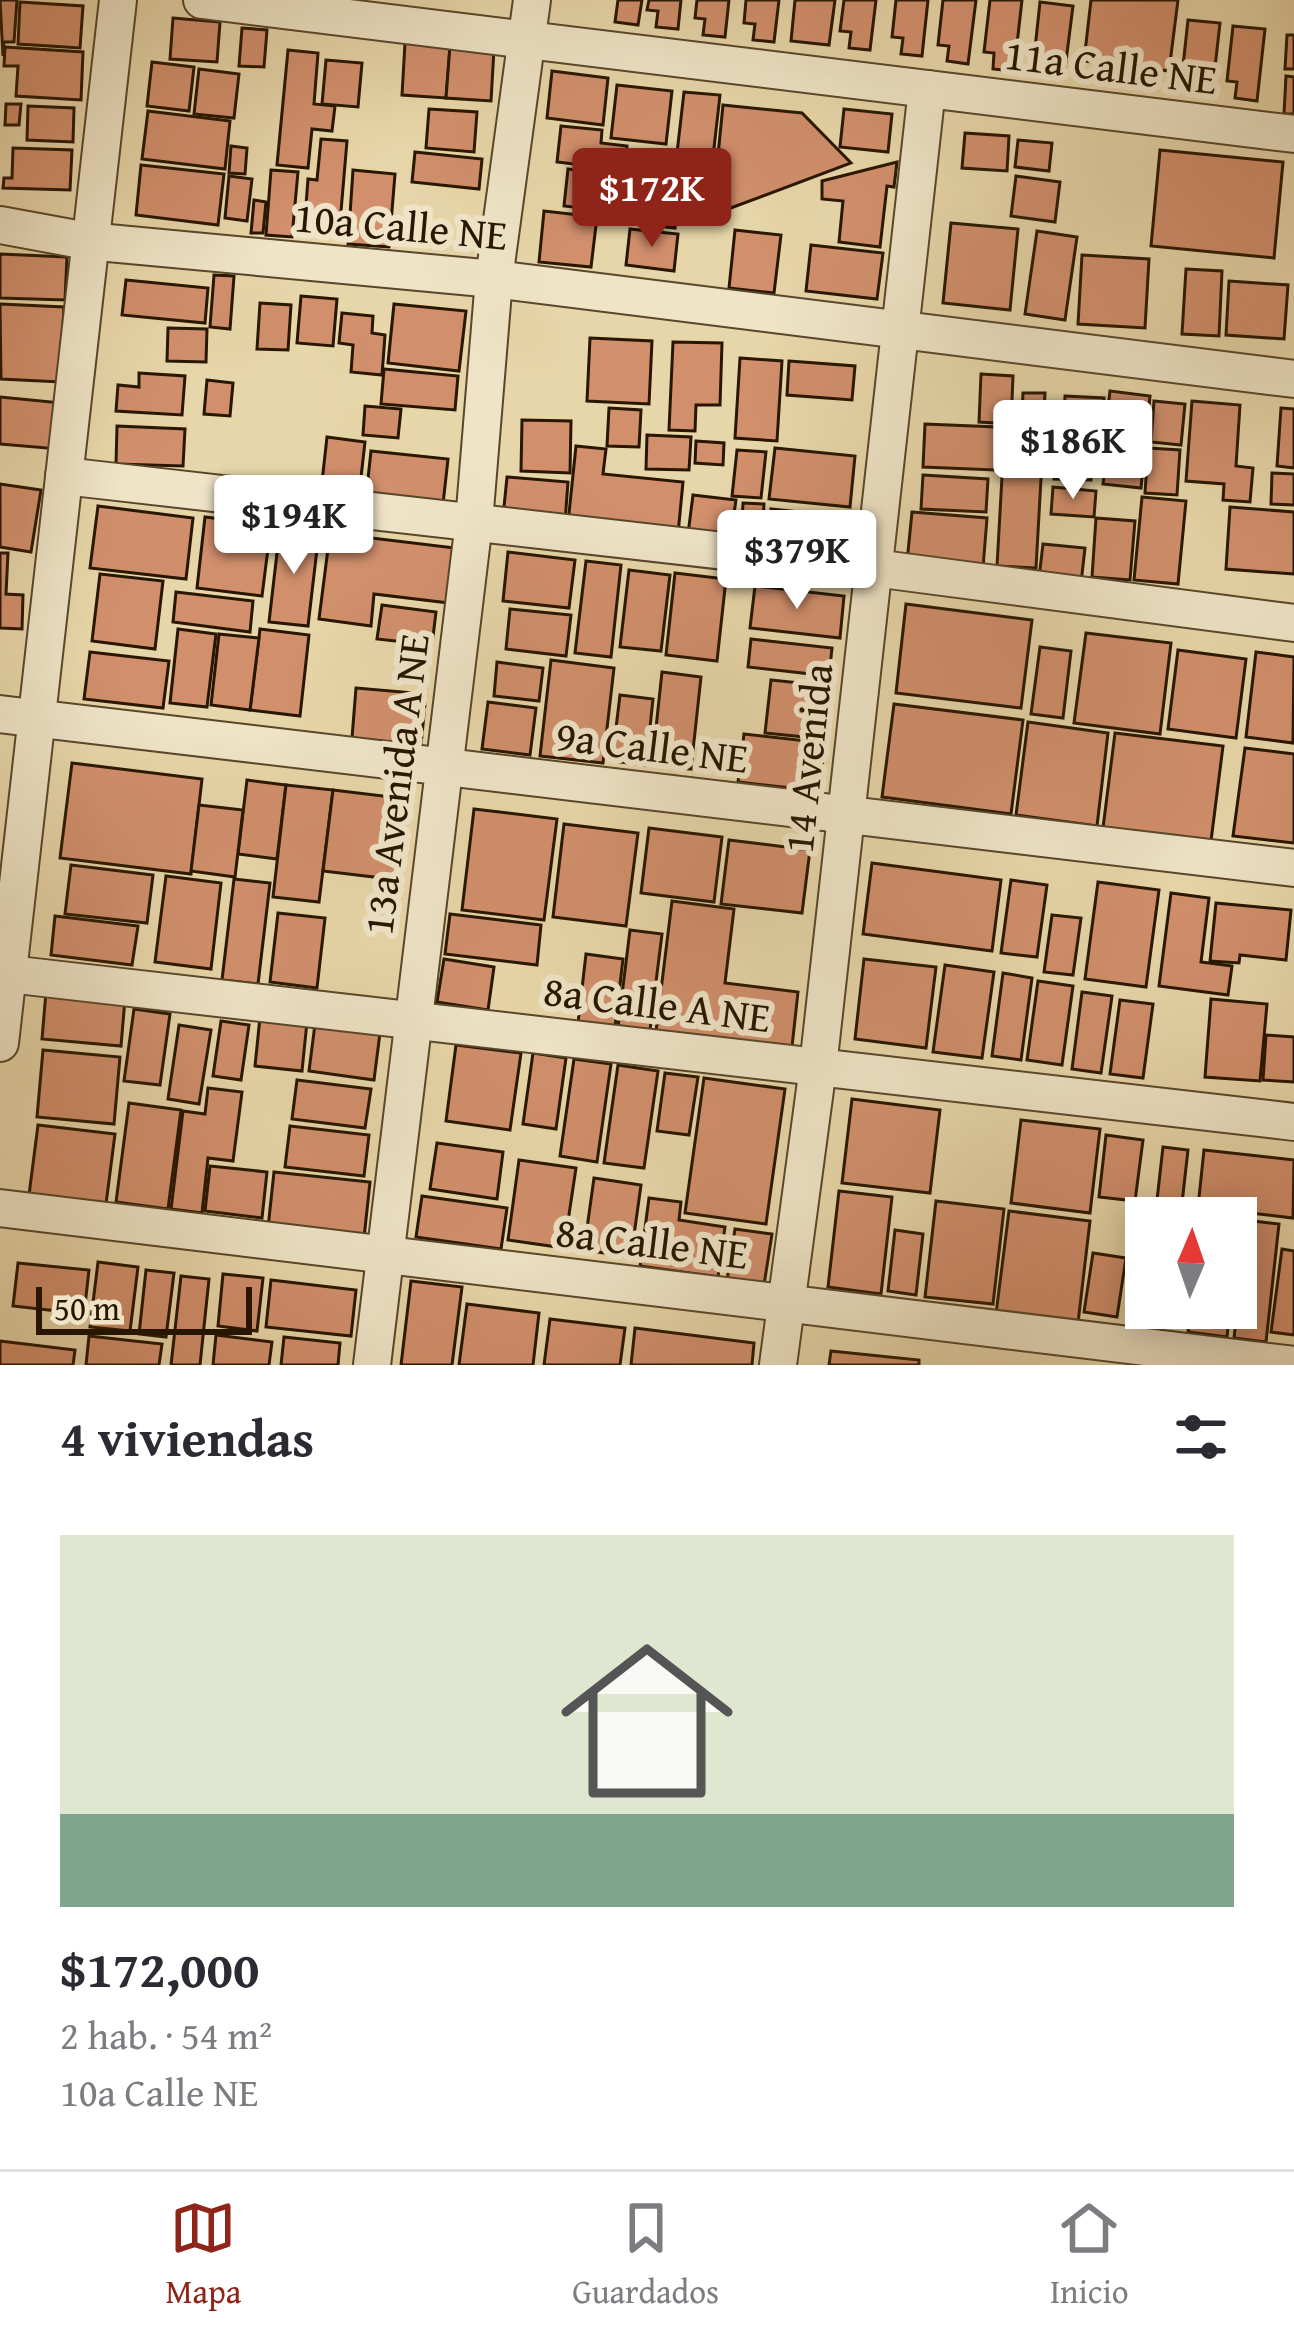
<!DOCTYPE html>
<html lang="es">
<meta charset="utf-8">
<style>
body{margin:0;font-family:"Gentium Book Plus",serif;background:#f2f2f3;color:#2b2b33;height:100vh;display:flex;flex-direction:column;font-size:45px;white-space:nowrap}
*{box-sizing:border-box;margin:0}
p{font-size:39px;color:#7c7c81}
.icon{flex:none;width:66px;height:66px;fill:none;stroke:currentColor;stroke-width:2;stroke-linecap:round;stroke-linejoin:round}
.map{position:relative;height:1365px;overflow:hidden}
.panel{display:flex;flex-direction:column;background:#fff;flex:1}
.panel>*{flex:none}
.needle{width:78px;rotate:2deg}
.tools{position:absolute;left:1125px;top:1197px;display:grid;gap:24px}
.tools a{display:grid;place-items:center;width:132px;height:132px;border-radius:0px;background:#fff;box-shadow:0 6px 30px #0003;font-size:60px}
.scale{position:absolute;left:36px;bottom:30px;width:216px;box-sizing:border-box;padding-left:12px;border:6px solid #281600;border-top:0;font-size:33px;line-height:42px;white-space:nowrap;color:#281600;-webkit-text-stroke:9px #efe4c7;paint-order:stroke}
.price{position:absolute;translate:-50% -102px;padding:0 27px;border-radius:12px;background:#fff;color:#222;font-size:39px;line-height:78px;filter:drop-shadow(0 3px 6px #0008)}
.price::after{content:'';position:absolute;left:50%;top:72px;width:36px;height:27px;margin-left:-18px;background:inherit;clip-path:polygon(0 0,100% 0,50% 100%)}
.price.on{background:#8f2418;color:#fff}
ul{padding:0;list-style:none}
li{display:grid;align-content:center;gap:24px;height:636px;padding:0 60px}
li span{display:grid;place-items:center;height:372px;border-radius:0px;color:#555}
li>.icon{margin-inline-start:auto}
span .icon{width:216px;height:216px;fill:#fffc;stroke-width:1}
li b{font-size:51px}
h2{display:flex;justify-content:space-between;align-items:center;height:144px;padding:0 60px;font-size:51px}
.dock{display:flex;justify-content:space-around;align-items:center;height:168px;border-top:3px solid #e1e1e2;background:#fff;font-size:33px;color:#7c7c81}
.dock a{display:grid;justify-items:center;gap:6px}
.dock .on{color:#8f2418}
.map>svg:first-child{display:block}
.building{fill:#d18f6c;stroke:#281600;stroke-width:3}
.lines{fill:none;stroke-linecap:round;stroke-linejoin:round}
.street-casing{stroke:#58462a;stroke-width:40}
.street{stroke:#efe4c7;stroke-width:36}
.labels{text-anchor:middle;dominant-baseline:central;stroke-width:12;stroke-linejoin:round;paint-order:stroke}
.street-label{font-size:42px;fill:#281600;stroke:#efe4c7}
</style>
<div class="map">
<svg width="1294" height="1365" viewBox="0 0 1294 1365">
<rect width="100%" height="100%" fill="#e7d6a9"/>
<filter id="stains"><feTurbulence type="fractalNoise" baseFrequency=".00167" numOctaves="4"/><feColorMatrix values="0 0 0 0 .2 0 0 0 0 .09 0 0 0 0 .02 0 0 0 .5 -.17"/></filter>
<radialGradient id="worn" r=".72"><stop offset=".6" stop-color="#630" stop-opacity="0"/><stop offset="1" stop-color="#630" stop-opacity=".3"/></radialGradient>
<g class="building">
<polygon points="0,0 17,0 14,42 4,42 3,56"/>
<polygon points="618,0 642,0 638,25 615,22"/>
<polygon points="649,0 681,0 678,29 656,27 658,11 647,10"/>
<polygon points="697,0 729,0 725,37 703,35 705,19 695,18"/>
<polygon points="746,0 779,0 774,42 753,40 755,24 744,23"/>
<polygon points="795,0 835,0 829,45 791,41"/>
<polygon points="844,0 876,0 870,50 849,48 851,32 840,31"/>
<polygon points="896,0 928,0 922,56 901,54 903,38 892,37"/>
<polygon points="943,0 976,0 968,64 947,61 949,46 938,45"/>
<polygon points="990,0 1022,0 1014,71 993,69 994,53 984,52"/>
<polygon points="1091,0 1178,0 1169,71 1084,61"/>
<polygon points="20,2 83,6 80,48 18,44"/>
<polygon points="1040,2 1073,6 1064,77 1043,74 1045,59 1034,58"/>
<polygon points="173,18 220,22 217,62 170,59"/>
<polygon points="1188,20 1220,23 1212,94 1191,92 1193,76 1182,75"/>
<polygon points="1233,26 1265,29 1257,101 1235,98 1237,82 1227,81"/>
<polygon points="242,28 267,30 264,67 239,66"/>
<polygon points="1287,35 1294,35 1294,69 1285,69"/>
<polygon points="405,43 450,46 446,98 402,95"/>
<polygon points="450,46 494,49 491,101 446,98"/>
<polygon points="5,47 83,52 81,100 16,96 18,66 4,66"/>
<polygon points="288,50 318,53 314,104 335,106 332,131 312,129 308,168 277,165"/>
<polygon points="326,60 362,63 358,107 322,104"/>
<polygon points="152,62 194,67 189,111 147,106"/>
<polygon points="199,69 239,74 234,118 194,114"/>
<polygon points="552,71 608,78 603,125 547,118"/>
<polygon points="1286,76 1294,77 1294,114 1284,114"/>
<polygon points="617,85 672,91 666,144 611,138"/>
<polygon points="684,92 720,95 713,157 677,153"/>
<polygon points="6,104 21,104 19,125 5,125"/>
<polygon points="723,105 802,113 851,163 712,215"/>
<polygon points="28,106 74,108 73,142 27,140"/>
<polygon points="429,109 477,112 474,152 426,148"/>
<polygon points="844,109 892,114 888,152 840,147"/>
<polygon points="148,111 230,121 225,169 142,159"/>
<polygon points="561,126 602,130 601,143 627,146 624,170 557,162"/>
<polygon points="965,133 1009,136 1007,171 962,168"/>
<polygon points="321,139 347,141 339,235 304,232 308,179 317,180"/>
<polygon points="1018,140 1052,143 1049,171 1015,167"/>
<polygon points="231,146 247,148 245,174 229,173"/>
<polygon points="13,148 72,150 70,190 3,188 4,178 12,178"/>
<polygon points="1160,150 1283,162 1274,258 1151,246"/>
<polygon points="415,152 482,159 479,189 412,182"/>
<polygon points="666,158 712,163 708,195 662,190"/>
<polygon points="897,162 894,187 887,186 880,247 839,242 843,201 822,199 822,181"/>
<polygon points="141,165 224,174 218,225 136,215"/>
<polygon points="568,169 621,175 617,212 564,206"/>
<polygon points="271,170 298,172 292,237 266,235"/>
<polygon points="353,170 395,174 389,247 348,244"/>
<polygon points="229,176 252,179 247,221 225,218"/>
<polygon points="1016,176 1060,182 1055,222 1011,216"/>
<polygon points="627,190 679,195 675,228 623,222"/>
<polygon points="254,200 266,202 263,233 251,233"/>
<polygon points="544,211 597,217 591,267 539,262"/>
<polygon points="951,223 1018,229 1010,310 943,303"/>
<polygon points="630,229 678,234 674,271 626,265"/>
<polygon points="735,230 781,235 774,293 729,288"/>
<polygon points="1037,231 1077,237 1065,320 1025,314"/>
<polygon points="811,245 883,253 877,299 806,291"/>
<polygon points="0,254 67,257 65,300 0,298"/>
<polygon points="1082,255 1149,259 1145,328 1078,324"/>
<polygon points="1186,269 1222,271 1219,336 1182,334"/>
<polygon points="214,275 234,276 230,329 210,327"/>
<polygon points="126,280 208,288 205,323 122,315"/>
<polygon points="1229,281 1288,285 1284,339 1226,335"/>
<polygon points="301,296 337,299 333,346 297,343"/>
<polygon points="260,303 291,305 288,350 257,349"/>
<polygon points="0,304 64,307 60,382 1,379"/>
<polygon points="394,304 466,311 459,371 388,363"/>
<polygon points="342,313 373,316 372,333 385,335 382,375 351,372 353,345 339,343"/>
<polygon points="168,328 207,329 206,362 167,361"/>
<polygon points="590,338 652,341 649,404 587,401"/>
<polygon points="673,342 722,343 720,405 696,405 695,431 669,430"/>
<polygon points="740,358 782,361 777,441 735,438"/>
<polygon points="789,361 855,366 852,400 787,395"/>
<polygon points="384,369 458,376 455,410 381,404"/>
<polygon points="139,373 185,376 182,415 116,411 118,385 139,387"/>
<polygon points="981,374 1013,376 1011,424 979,422"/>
<polygon points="207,380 233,383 230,416 204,414"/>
<polygon points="1110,391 1150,396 1145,447 1104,443"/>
<polygon points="1023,393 1045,393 1042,449 1020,448"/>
<polygon points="1065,396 1104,398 1102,440 1063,438"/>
<polygon points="0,397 62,403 58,449 0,444"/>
<polygon points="1154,401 1185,404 1181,445 1151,442"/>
<polygon points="1192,401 1240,405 1236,466 1253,468 1250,502 1223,500 1224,484 1186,481"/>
<polygon points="365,406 401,409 398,438 363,435"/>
<polygon points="609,408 641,410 639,447 607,446"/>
<polygon points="1281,408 1294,409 1294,468 1277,466"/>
<polygon points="522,420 571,421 570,473 521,471"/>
<polygon points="925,424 997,427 995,470 923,467"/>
<polygon points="117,426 185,429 183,466 116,464"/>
<polygon points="647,435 691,437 689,470 646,469"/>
<polygon points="327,437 365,442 359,495 321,491"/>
<polygon points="696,441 724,443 723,465 695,463"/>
<polygon points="1055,445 1093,447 1091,480 1054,479"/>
<polygon points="576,446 606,449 603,474 683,482 678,534 568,523"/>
<polygon points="775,448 855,456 850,507 769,499"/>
<polygon points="1148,448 1180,450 1177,495 1145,493"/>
<polygon points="737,450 766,452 761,498 732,496"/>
<polygon points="1107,450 1144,455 1141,488 1103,484"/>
<polygon points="371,451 448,459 443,504 366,497"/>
<polygon points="1003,459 1042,461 1036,568 997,566"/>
<polygon points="1272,473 1294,474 1294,505 1271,504"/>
<polygon points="923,475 988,479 986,512 921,509"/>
<polygon points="507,477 568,482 565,522 503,517"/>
<polygon points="0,484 41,490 31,552 0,547"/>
<polygon points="1053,487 1096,491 1094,517 1051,514"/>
<polygon points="693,495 736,500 730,540 688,534"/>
<polygon points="1142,497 1186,501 1178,584 1134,580"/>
<polygon points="743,503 764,504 762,541 741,540"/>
<polygon points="98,506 193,518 186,579 90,568"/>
<polygon points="1230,507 1294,512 1294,574 1226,569"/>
<polygon points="771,509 810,513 807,552 767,549"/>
<polygon points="814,512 860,515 857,556 811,553"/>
<polygon points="912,512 987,518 983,568 907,562"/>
<polygon points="205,517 271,525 262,596 197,588"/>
<polygon points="1096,518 1135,521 1130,580 1092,577"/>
<polygon points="280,527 319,532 308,626 269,622"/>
<polygon points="330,533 455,548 449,603 374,594 371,626 319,619"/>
<polygon points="1043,544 1085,548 1081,583 1039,578"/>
<polygon points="508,552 575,560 569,608 503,601"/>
<polygon points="0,553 8,553 6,594 23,595 22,629 0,628"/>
<polygon points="586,561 621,565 611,657 575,653"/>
<polygon points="629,570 670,575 661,651 620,647"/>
<polygon points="675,573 726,579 717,661 666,655"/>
<polygon points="100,574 163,581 155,649 92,641"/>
<polygon points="755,586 844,596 840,638 750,628"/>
<polygon points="176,592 253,601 250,632 173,622"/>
<polygon points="906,604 1032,620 1021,708 896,693"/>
<polygon points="382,605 436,612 432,645 377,639"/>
<polygon points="510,609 571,615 566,656 506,649"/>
<polygon points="178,629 216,634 207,707 170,703"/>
<polygon points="260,629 309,635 300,716 250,710"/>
<polygon points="1086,633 1171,643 1160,734 1074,723"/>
<polygon points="219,634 259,638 250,710 211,705"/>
<polygon points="751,639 832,648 829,676 748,667"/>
<polygon points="1040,647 1071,651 1063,718 1031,714"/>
<polygon points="1178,650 1246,659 1236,738 1168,729"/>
<polygon points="90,652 169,661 163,708 84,699"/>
<polygon points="1256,652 1294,657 1293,743 1246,737"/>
<polygon points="551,660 614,668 603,763 540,756"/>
<polygon points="497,662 543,668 539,701 494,696"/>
<polygon points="662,672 701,677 691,769 652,765"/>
<polygon points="771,680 830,686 824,739 765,733"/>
<polygon points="356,688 426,694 421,745 352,738"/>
<polygon points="620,695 653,699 646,765 612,761"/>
<polygon points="488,702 536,708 530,755 482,749"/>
<polygon points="894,704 1023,720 1011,814 882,797"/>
<polygon points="1028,722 1108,733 1097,826 1016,815"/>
<polygon points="1115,733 1223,746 1211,841 1103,828"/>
<polygon points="744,734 825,743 819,791 738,782"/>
<polygon points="1245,748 1294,754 1294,843 1233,836"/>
<polygon points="72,763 202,779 191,874 60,858"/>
<polygon points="247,780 286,785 277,859 238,854"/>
<polygon points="286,785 333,790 319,902 273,897"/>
<polygon points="333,790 408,799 399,880 323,871"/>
<polygon points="199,805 243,810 235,877 191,871"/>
<polygon points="474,809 557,819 544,920 462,910"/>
<polygon points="564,824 638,833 626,926 553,917"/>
<polygon points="649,828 722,837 714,902 641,893"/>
<polygon points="729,840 810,850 802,913 721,904"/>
<polygon points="872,863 1001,880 992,951 863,934"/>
<polygon points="71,865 153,875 147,923 65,914"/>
<polygon points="166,876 221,883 211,969 155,962"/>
<polygon points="234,879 270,883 258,984 222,980"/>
<polygon points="1011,880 1047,885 1037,957 1001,953"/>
<polygon points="1098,882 1159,890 1146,987 1085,979"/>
<polygon points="1171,893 1209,898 1201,962 1232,966 1228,995 1159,986"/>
<polygon points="672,901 734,909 725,983 798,992 792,1047 656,1031"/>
<polygon points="1216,903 1291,910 1286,960 1240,955 1239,963 1210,961"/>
<polygon points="278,913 325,918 317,988 270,982"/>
<polygon points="450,914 541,925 537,965 445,954"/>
<polygon points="1052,915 1081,918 1073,975 1044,972"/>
<polygon points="55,916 138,926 132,965 51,955"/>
<polygon points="630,930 662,934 650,1030 618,1027"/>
<polygon points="586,954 623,959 615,1027 578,1023"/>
<polygon points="444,959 494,967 488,1010 437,1002"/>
<polygon points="864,959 936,967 926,1048 855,1039"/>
<polygon points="945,965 994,972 982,1058 933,1052"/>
<polygon points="1003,973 1032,978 1021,1060 992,1056"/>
<polygon points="1038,981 1073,986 1062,1065 1027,1060"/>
<polygon points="46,992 125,999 121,1046 42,1039"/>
<polygon points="1082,992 1112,996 1101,1073 1072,1069"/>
<polygon points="1211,999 1267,1004 1260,1081 1205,1077"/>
<polygon points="1120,1000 1153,1004 1143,1078 1110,1074"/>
<polygon points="134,1009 170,1014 160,1085 124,1081"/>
<polygon points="260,1017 307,1022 302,1071 255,1066"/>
<polygon points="221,1021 249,1025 241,1080 213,1076"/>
<polygon points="315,1024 380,1033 374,1080 309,1071"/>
<polygon points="179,1025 211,1030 199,1104 168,1099"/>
<polygon points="1266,1035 1294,1037 1294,1082 1263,1080"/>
<polygon points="456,1045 521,1053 510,1130 446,1121"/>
<polygon points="43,1050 120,1057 114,1124 37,1117"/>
<polygon points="533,1053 566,1058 556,1129 523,1124"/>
<polygon points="574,1059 611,1064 597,1162 560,1156"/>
<polygon points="618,1065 658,1071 644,1168 604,1163"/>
<polygon points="665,1073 698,1077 689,1135 657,1131"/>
<polygon points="704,1078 785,1089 766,1224 685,1213"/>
<polygon points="297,1080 371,1089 365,1128 292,1119"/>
<polygon points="208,1088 242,1092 233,1161 208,1158 202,1213 171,1209 183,1111 205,1114"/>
<polygon points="852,1099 940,1110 930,1193 842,1183"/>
<polygon points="129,1103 181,1110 168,1209 116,1202"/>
<polygon points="1021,1120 1100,1129 1090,1213 1011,1203"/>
<polygon points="38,1125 115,1134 106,1204 29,1195"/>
<polygon points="290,1126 369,1135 364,1176 285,1167"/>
<polygon points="1106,1135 1143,1140 1135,1201 1099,1197"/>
<polygon points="437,1143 503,1152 497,1199 430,1189"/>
<polygon points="1163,1147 1188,1150 1182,1203 1157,1200"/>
<polygon points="1204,1150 1294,1160 1293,1218 1198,1207"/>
<polygon points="519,1160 576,1168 564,1248 508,1240"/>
<polygon points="210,1166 267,1172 262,1218 205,1211"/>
<polygon points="274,1172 370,1182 364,1238 268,1228"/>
<polygon points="594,1178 641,1185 631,1257 584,1250"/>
<polygon points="839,1191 892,1197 881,1294 828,1287"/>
<polygon points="422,1196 507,1208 501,1249 416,1237"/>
<polygon points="649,1198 681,1202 679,1220 725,1227 718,1277 640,1266"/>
<polygon points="936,1201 1004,1209 993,1304 925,1297"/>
<polygon points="1009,1211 1090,1221 1078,1323 996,1314"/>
<polygon points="1236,1219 1279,1224 1266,1342 1234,1338 1245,1244 1236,1243"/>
<polygon points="735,1229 772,1234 764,1285 727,1280"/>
<polygon points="895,1230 923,1234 916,1295 888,1291"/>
<polygon points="1282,1249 1294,1251 1294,1335 1271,1332"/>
<polygon points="1093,1253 1126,1258 1117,1317 1084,1312"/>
<polygon points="98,1262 138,1267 130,1331 90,1327"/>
<polygon points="18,1263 89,1270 84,1314 13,1306"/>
<polygon points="146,1270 174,1273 166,1337 139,1334"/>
<polygon points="223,1274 263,1278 257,1331 218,1326"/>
<polygon points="181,1276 209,1279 200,1365 171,1365"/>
<polygon points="271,1280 356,1290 351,1336 266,1327"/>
<polygon points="411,1281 462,1287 452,1365 401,1365"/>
<polygon points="467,1304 539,1313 533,1365 459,1365"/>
<polygon points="1191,1308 1230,1308 1227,1337 1188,1332"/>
<polygon points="550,1319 625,1328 620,1365 544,1365"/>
<polygon points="635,1328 754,1343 752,1365 631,1365"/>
<polygon points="216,1335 272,1342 269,1365 213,1365"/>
<polygon points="89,1336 162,1344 159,1365 86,1365"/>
<polygon points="284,1337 340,1343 338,1365 281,1365"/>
<polygon points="0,1341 75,1350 73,1365 0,1365"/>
<polygon points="831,1351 919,1360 919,1365 829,1365"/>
</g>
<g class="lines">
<defs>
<g id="street">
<polyline points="202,0 1294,134"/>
<polyline points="0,225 87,241 494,279 1294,379"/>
<polyline points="64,476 874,568 1294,623"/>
<polyline points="0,714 1294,868"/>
<polyline points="9,974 1294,1122"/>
<polyline points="0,1043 118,0"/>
<polyline points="0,1208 1294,1365"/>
<polyline points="372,1365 474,522 494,279 532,0"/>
<polyline points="778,1365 818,1067 927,89"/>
</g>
</defs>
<use href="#street" class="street-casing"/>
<use href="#street" class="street"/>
</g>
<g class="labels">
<g class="street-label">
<text transform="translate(1111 66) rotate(7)">11a Calle NE</text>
<text transform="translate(401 225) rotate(5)">10a Calle NE</text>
<text transform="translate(652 746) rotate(7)">9a Calle NE</text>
<text transform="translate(807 758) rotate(-84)">14 Avenida</text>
<text transform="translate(395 784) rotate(-83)">13a Avenida A NE</text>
<text transform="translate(657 1003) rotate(7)">8a Calle A NE</text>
<text transform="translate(652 1242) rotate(7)">8a Calle NE</text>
</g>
</g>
<rect width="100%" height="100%" filter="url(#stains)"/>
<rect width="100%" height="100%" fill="url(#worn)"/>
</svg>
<div class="tools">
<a><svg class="needle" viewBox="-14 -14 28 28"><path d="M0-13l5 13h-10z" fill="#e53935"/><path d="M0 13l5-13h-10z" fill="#7c7c81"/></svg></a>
</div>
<div class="scale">50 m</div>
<b class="price on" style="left:652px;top:250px">$172K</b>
<b class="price" style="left:1073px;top:502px">$186K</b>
<b class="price" style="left:294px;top:577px">$194K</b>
<b class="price" style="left:797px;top:612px">$379K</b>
</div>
<section class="panel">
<h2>4 viviendas<svg class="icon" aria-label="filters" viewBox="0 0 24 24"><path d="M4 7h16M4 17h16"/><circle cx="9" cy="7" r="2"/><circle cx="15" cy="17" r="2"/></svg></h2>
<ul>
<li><span style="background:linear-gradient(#dfe7d0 75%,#7fa58c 0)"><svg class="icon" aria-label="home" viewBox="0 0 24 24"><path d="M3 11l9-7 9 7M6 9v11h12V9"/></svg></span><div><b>$172,000</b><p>2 hab. · 54 m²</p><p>10a Calle NE</p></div></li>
</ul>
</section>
<nav class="dock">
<a class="on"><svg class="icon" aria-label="map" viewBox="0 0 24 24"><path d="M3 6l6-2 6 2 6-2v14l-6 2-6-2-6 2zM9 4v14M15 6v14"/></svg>Mapa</a>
<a><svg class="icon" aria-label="saved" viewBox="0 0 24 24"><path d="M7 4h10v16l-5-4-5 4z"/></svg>Guardados</a>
<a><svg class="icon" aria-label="home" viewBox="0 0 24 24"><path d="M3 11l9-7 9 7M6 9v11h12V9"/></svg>Inicio</a>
</nav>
